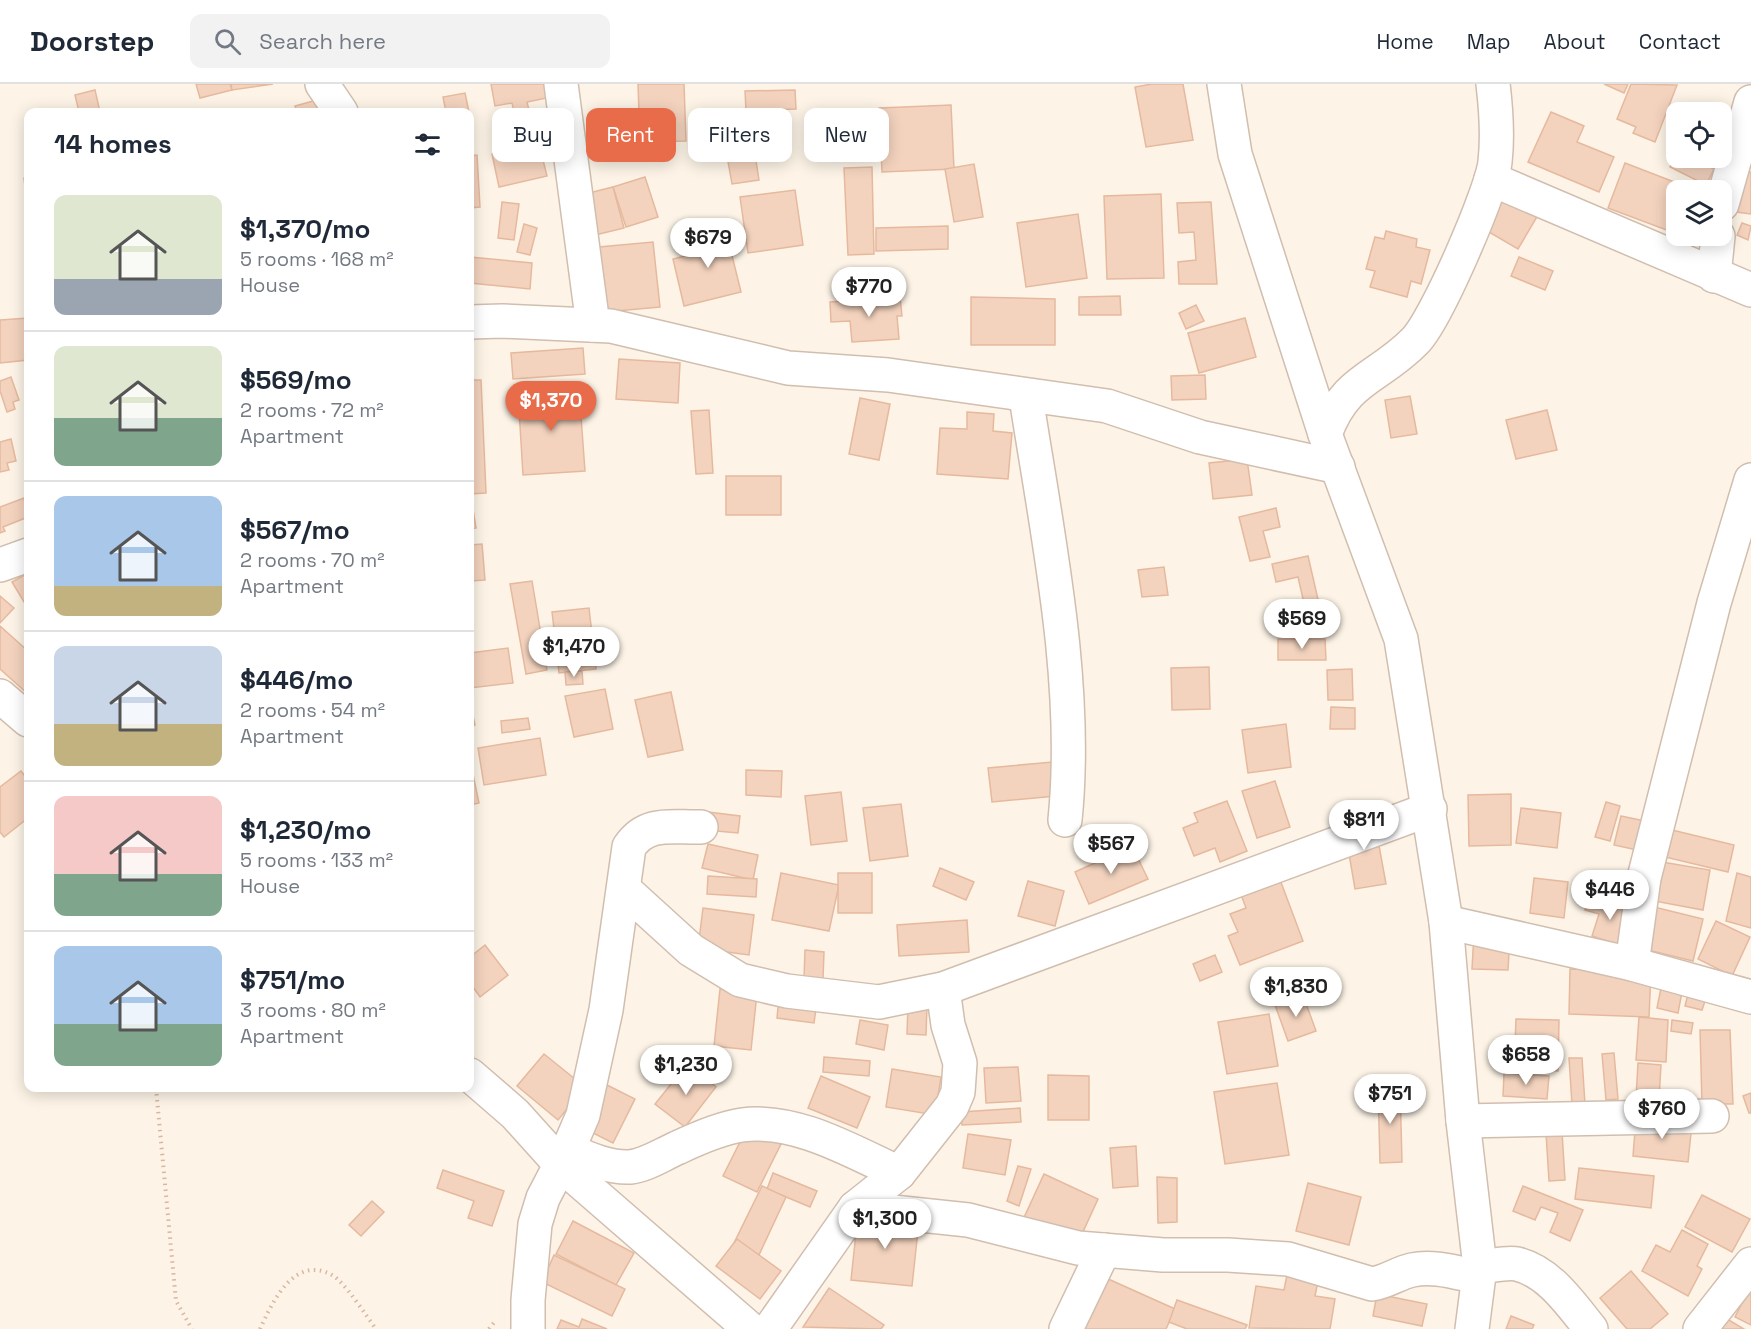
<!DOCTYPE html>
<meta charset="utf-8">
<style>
body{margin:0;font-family:"Space Grotesk",sans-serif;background:#f2f2f3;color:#1f2937;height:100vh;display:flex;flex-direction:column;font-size:22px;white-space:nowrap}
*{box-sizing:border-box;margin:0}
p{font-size:20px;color:#747a83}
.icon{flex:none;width:33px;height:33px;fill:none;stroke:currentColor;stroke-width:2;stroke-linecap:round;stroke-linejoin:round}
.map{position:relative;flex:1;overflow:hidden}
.details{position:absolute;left:24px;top:24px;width:450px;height:984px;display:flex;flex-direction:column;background:#fff;border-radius:12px;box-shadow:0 3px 15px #0003}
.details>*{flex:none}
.guide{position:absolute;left:492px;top:24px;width:570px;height:54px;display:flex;gap:12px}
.buttons{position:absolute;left:1666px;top:18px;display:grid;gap:12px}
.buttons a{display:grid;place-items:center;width:66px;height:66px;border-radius:12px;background:#fff;box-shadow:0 3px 15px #0003;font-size:30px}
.price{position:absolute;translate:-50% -51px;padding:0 14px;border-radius:21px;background:#fff;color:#222;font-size:20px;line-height:39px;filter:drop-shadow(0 2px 3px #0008)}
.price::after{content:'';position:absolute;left:50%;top:36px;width:18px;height:14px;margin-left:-9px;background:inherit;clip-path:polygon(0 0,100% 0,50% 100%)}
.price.active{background:#e96c4a;color:#fff}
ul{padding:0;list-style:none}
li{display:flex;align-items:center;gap:18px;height:150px;padding:0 30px}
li+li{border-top:2px solid #e0e1e3}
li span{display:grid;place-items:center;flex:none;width:168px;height:120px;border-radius:12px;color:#555}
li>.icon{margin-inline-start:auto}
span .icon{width:72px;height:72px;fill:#fffc;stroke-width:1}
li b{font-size:26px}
h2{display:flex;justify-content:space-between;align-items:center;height:72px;padding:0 30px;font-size:26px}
.pill{padding:0 21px;border-radius:12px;background:#fff;box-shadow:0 3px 15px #0003;font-size:21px;line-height:54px}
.pill.active{background:#e96c4a;color:#fff}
header{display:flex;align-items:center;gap:36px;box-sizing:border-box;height:84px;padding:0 30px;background:#fff;border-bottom:2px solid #e0e1e3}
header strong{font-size:28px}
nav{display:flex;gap:33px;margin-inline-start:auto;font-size:21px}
.search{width:420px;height:54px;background:#f2f2f3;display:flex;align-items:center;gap:15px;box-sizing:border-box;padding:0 21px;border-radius:12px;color:#747a83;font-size:22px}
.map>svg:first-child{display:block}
.building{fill:#f3d3be;stroke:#e6b99e;stroke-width:1.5}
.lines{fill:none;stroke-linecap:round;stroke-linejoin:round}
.street-casing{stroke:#d1beaf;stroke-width:36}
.path{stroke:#d8b6a0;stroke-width:4;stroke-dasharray:1.5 4.5;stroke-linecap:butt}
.street{stroke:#fff;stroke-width:33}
</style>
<header>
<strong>Doorstep</strong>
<div class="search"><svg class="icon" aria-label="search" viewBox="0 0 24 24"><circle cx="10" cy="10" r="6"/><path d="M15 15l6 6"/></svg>Search here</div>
<nav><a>Home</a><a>Map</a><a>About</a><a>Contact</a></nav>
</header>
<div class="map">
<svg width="1751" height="1245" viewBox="0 0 1751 1245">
<rect width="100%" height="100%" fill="#fdf4e7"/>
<g class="building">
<polygon points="196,0 230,0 232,6 200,14"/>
<polygon points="231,0 273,0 232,6"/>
<polygon points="491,0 544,0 547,14 527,18 529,26 514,28 512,19 495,22"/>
<polygon points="638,0 684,0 686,57 640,58"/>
<polygon points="1152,0 1183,0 1193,56 1146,63 1135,3"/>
<polygon points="1604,0 1628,0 1624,9"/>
<polygon points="1631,0 1677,1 1655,58 1633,49 1636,43 1617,35"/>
<polygon points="95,6 100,28 79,28 75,11"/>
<polygon points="795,6 796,25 746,27 745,7"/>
<polygon points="465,9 469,28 446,28 443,13"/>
<polygon points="317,16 322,28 297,28 295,22"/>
<polygon points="951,21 954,85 882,88 879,24"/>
<polygon points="1551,28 1584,42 1577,58 1614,73 1599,108 1528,78"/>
<polygon points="753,57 759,96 732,100 725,61"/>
<polygon points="539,60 547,92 499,103 492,70"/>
<polygon points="1677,69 1677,74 1690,74 1714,85 1706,101 1670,83"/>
<polygon points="477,71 480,123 470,124 470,72"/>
<polygon points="1625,79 1695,106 1677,106 1677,150 1608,124"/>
<polygon points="974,80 983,133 954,138 945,85"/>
<polygon points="872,83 874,170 848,171 844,84"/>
<polygon points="1735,85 1751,88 1751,130 1729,127"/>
<polygon points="28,93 28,120 27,120 24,94"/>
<polygon points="645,93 658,133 626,143 613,103"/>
<polygon points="613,103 624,144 591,152 581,111"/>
<polygon points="1504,105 1541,126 1518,165 1482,144"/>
<polygon points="795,106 803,161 748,169 740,113"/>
<polygon points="1161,110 1164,194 1107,195 1104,112"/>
<polygon points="502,118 519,120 514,156 498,154"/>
<polygon points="1211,118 1217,200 1179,200 1178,178 1196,176 1194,148 1179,149 1177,119"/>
<polygon points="1078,130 1087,194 1026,203 1017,139"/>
<polygon points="1742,139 1751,142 1748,156 1737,151"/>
<polygon points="524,140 537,144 530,171 517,168"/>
<polygon points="948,142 948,165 876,167 876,144"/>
<polygon points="725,143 741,208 684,222 673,175 697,169 692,150"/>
<polygon points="1386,147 1417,155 1416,163 1430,166 1421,200 1411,197 1407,213 1370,203 1375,187 1366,185 1375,153 1384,155"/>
<polygon points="653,158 660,223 605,228 599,163"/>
<polygon points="470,173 532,179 530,205 470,199"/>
<polygon points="1519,173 1553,187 1545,206 1511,192"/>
<polygon points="1120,212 1121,231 1079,231 1079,213"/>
<polygon points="900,213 902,232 897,232 899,255 852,258 850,237 831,238 830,218"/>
<polygon points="971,213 1055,215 1055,261 971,261"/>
<polygon points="1196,221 1204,237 1186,245 1179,229"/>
<polygon points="28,234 28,276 0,279 0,236"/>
<polygon points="1245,234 1256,273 1199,289 1188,249"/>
<polygon points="583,264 585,290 513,295 511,269"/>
<polygon points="619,275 680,279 678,319 616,315"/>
<polygon points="1205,291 1206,315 1172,316 1171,292"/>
<polygon points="11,293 19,316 13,318 15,325 7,328 0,307 0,297"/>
<polygon points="470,296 481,296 486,409 470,410"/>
<polygon points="579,305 585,387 523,391 518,309"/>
<polygon points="1410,312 1417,350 1391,354 1385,316"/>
<polygon points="860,314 890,320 879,376 849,370"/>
<polygon points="709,326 713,389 696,390 691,327"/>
<polygon points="1547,326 1557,366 1516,375 1506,336"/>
<polygon points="967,328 994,330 993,347 1012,349 1008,395 937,390 940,344 967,345"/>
<polygon points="11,355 16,377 7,379 9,386 0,388 0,358"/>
<polygon points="1247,375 1252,411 1213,415 1209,379"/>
<rect x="726" y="392" width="55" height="39"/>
<polygon points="470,407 476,444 470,445"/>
<polygon points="24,414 28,433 3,443 5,447 0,449 0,423"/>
<polygon points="1276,424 1280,443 1263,447 1270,473 1250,477 1239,433"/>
<polygon points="482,460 485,496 470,497 470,461"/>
<polygon points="1308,472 1320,524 1306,528 1298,493 1276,498 1272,480"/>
<polygon points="1164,483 1168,511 1142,513 1138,486"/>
<polygon points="28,489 28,515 24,518 12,498"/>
<polygon points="532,497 547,586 526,590 510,500"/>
<polygon points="0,512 14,524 0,539"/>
<polygon points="589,524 596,585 559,589 552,528"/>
<polygon points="0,542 28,567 28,610 0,585"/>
<polygon points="1278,555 1325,555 1326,576 1278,576"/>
<polygon points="508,564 513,599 470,604 470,569"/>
<polygon points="1209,583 1210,625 1172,626 1171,584"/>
<polygon points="1352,585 1353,616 1328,616 1327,586"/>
<polygon points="582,587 583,600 566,601 565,588"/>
<polygon points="605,605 613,645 574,653 565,612"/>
<polygon points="671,608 683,666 648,673 635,616"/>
<polygon points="470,618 475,641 470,643"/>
<polygon points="1331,623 1355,624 1355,645 1330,645"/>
<polygon points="528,634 530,645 502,649 501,637"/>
<polygon points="1286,640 1291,683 1248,689 1242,646"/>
<polygon points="540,654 546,691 484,701 478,664"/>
<polygon points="1052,678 1056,712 992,718 988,684"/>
<polygon points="471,681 479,719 470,721 470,682"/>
<polygon points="746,686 782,687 781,713 746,711"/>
<polygon points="21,687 28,696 28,734 4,753 0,748 0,703"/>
<polygon points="1275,697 1290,743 1257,754 1242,707"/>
<polygon points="841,708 847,757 811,761 805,712"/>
<polygon points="1511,710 1511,761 1469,762 1468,711"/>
<polygon points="1227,717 1247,767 1220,778 1215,764 1194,772 1183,744 1198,738 1194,729"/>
<polygon points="1606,718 1620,722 1610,757 1595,753"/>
<polygon points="901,720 908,772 870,777 863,724"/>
<polygon points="1521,724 1561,729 1557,764 1516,759"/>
<polygon points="708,728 740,732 738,749 706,746"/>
<polygon points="1373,729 1386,800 1355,805 1343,735"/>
<polygon points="1621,732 1650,738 1642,767 1614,761"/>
<polygon points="1668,745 1734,761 1728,788 1661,772"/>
<polygon points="708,760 758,771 753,796 702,784"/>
<polygon points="1132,762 1148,795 1089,820 1075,788"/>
<polygon points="1656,777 1710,786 1703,826 1649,816"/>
<polygon points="940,784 974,798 966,816 933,802"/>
<polygon points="781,789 839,801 829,847 772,836"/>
<rect x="838" y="789" width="34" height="40"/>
<polygon points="1737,789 1751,793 1751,844 1726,837"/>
<polygon points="708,792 757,795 756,813 707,810"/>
<polygon points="1279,793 1303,857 1240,881 1228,852 1238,848 1230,830 1246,824 1240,808"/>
<polygon points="1534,794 1568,798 1564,834 1530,829"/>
<polygon points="1028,797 1064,807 1055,842 1018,832"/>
<polygon points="1589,813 1634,827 1623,862 1592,852 1599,830 1585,826"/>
<polygon points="1650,822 1703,835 1693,877 1640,864"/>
<polygon points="703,824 754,831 749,871 698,864"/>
<polygon points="967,836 969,868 899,872 897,841"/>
<polygon points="1716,837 1750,853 1732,892 1698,875"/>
<polygon points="1474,849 1510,852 1508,886 1472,885"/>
<polygon points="485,861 508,891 480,913 470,899 470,873"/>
<polygon points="805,866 824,868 823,895 804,894"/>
<polygon points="1215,871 1222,888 1200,897 1193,880"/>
<polygon points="1570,885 1651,888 1649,933 1569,930"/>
<polygon points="1661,904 1682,908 1678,929 1657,924"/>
<polygon points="720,905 757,909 751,966 714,962"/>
<polygon points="1689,906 1707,911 1702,926 1685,922"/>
<polygon points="1303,911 1316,947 1288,957 1275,921"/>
<polygon points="779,913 817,917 814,939 777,934"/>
<polygon points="908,921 927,922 926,951 907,950"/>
<polygon points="1269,930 1278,982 1227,990 1218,938"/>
<polygon points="1639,933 1668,936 1666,978 1636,976"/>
<polygon points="1516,935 1559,936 1558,987 1514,985"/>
<polygon points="860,936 888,941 884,966 856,960"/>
<polygon points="1672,936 1693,939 1691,950 1671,947"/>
<polygon points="1700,946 1730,946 1733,1020 1702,1020"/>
<polygon points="1614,969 1618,1015 1606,1016 1602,970"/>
<polygon points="544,970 585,1003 558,1036 517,1002"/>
<polygon points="824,973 870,977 869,992 823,988"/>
<polygon points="1569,974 1582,974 1585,1020 1572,1020"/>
<polygon points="1638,979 1661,981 1659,1015 1636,1014"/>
<polygon points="687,980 716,1003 685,1043 655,1020"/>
<polygon points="1018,983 1021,1017 986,1019 984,984"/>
<polygon points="892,985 941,993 935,1031 886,1023"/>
<polygon points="1504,989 1549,992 1547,1015 1503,1012"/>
<polygon points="1048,991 1089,992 1089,1036 1048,1036"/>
<polygon points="821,992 870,1013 857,1044 808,1024"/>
<polygon points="603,999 635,1015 613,1059 581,1043"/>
<polygon points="1277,999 1289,1071 1225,1080 1214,1008"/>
<polygon points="1400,1003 1402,1078 1380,1079 1378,1004"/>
<polygon points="1751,1009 1751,1029 1749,1029 1743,1012"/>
<polygon points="1020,1024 1021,1038 962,1041 961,1028"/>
<polygon points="1636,1034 1692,1040 1688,1078 1633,1072"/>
<polygon points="747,1044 781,1060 757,1108 723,1092"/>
<polygon points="1562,1048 1565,1096 1549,1097 1546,1049"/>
<polygon points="968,1050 1011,1056 1005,1091 963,1084"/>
<polygon points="1136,1062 1138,1102 1113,1104 1110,1064"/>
<polygon points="1018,1082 1031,1085 1019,1122 1007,1117"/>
<polygon points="1579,1084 1654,1092 1651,1124 1575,1115"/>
<polygon points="443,1086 504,1107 492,1142 468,1134 474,1117 437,1104"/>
<polygon points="773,1089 817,1107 810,1123 767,1105"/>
<polygon points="1044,1090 1098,1115 1076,1163 1022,1138"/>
<polygon points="1157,1093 1177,1094 1177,1138 1158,1139"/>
<polygon points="1308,1099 1361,1113 1349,1161 1296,1147"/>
<polygon points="762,1102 786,1113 759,1171 734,1159"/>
<polygon points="1523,1102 1583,1126 1570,1157 1550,1148 1558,1129 1541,1123 1535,1136 1513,1127"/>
<polygon points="1702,1111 1750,1135 1732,1168 1685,1143"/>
<polygon points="372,1117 384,1128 361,1152 349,1141"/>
<polygon points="858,1130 919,1137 912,1202 851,1196"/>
<polygon points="573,1137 634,1169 616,1201 556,1170"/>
<polygon points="1682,1146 1708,1160 1697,1182 1702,1185 1688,1212 1642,1187 1656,1161 1670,1168"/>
<polygon points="737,1155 781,1187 760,1215 716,1182"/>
<polygon points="554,1171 625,1205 612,1232 542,1198"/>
<polygon points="1631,1187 1668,1230 1650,1245 1627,1245 1600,1214"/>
<polygon points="1287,1191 1318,1197 1315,1212 1335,1215 1330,1245 1249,1244 1256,1202 1284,1206"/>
<polygon points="1106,1194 1175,1225 1166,1245 1084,1245"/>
<polygon points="1751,1201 1751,1241 1735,1233"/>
<polygon points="829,1204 884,1241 881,1245 803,1243"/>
<polygon points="1377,1210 1427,1220 1422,1242 1373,1232"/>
<polygon points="1177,1216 1247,1241 1245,1245 1187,1245 1169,1238"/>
<polygon points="1511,1232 1534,1241 1532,1245 1506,1245"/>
<polygon points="582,1235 607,1245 557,1245 561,1236 579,1243"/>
<polygon points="1727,1235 1744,1245 1722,1245"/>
</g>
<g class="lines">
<defs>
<g id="street">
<polyline points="322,0 341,28"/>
<polyline points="561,0 593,241"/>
<polyline points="1224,0 1235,70 1325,350 1401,555 1446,838 1463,1037 1480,1183 1472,1245"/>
<polyline points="1491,95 1751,206"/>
<polyline points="1722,120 1751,18"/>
<polyline points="1714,192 1718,152"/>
<polyline points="470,238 502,237 611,242 788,284 888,291 1107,322 1200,353 1338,383"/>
<path d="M1026,313C1047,449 1079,599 1065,736"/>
<path d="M1325,350C1346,293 1378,295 1415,257C1436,236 1492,107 1495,78C1498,52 1496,25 1493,0"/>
<polyline points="0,481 28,471"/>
<polyline points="0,612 28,636"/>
<polyline points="625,806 691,866 740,896 787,907 879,918 943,905 1430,725"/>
<polyline points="1446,838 1632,880 1751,913"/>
<polyline points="1632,880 1644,794 1714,519 1751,396"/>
<polyline points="470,991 515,1030 561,1081 750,1245"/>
<polyline points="1463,1037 1712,1032"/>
<path d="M568,1066C587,1074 608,1084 630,1083C647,1081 661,1071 677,1064C696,1055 721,1044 742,1041C796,1034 851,1067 899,1089"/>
<path d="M855,1124L968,1136L1078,1164L1163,1171H1228L1288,1175L1372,1200C1387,1198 1398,1189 1412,1186C1434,1181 1457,1189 1478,1193"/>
<path d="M1480,1183C1491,1182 1507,1178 1517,1180C1550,1188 1571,1221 1591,1245"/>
<path d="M528,1245V1216L535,1140L543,1114L568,1066L583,1031L606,926L629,763C647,736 673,744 701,743"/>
<polyline points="770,1245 855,1124 899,1089 952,1022 958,1008 960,979 948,941 943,905"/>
<polyline points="1066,1245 1104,1166"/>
<polyline points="1700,1245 1751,1180"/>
</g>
</defs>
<use href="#street" class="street-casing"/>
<g class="path">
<polyline points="156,1004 176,1217 192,1245"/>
<path d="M260,1245C272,1219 294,1170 332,1191C344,1197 367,1233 376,1245"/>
<polyline points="489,1245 496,1236"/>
</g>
<use href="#street" class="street"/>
</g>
</svg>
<div class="buttons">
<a><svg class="icon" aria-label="locate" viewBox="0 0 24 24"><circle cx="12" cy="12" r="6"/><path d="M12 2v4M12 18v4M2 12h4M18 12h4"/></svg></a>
<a><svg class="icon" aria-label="layers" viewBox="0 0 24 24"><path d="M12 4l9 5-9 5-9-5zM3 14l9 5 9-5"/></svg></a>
</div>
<b class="price" style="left:708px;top:185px">$679</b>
<b class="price" style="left:869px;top:234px">$770</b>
<b class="price active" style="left:551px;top:348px">$1,370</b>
<b class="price" style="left:1302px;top:566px">$569</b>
<b class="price" style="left:574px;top:594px">$1,470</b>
<b class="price" style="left:1364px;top:767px">$811</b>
<b class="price" style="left:1111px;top:791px">$567</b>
<b class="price" style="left:1610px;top:837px">$446</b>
<b class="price" style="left:1296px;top:934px">$1,830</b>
<b class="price" style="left:1526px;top:1002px">$658</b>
<b class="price" style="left:686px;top:1012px">$1,230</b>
<b class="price" style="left:1390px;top:1041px">$751</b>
<b class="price" style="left:1662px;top:1056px">$760</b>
<b class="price" style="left:885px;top:1166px">$1,300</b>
<div class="guide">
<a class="pill">Buy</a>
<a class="pill active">Rent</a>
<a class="pill">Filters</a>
<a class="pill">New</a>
</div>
<section class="details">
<h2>14 homes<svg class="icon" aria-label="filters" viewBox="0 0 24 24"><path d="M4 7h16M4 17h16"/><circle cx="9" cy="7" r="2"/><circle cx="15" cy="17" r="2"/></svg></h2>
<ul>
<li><span style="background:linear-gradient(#dfe7d0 70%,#9aa5b1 0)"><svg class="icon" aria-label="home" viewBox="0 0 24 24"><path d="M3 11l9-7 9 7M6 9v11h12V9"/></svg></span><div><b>$1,370/mo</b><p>5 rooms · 168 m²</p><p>House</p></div></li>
<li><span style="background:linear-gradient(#dfe7d0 60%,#7fa58c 0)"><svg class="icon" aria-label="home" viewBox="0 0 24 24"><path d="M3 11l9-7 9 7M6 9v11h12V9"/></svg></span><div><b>$569/mo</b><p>2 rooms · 72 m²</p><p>Apartment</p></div></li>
<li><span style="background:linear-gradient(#a9c7e8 75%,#c2b280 0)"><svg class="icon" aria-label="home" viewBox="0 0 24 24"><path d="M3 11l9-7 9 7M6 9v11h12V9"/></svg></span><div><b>$567/mo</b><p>2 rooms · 70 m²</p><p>Apartment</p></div></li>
<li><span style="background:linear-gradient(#c9d6e8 65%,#c2b280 0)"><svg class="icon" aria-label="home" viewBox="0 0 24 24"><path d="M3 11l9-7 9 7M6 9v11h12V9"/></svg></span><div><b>$446/mo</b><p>2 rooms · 54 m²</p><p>Apartment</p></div></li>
<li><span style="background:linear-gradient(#f6c9c9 65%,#7fa58c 0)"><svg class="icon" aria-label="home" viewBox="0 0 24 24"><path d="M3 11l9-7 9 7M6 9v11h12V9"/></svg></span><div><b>$1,230/mo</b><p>5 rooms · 133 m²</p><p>House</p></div></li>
<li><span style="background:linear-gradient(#a9c7e8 65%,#7fa58c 0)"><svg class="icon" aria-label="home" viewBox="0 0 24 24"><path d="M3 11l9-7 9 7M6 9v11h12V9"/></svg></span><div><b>$751/mo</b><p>3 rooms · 80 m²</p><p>Apartment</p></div></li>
</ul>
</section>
</div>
